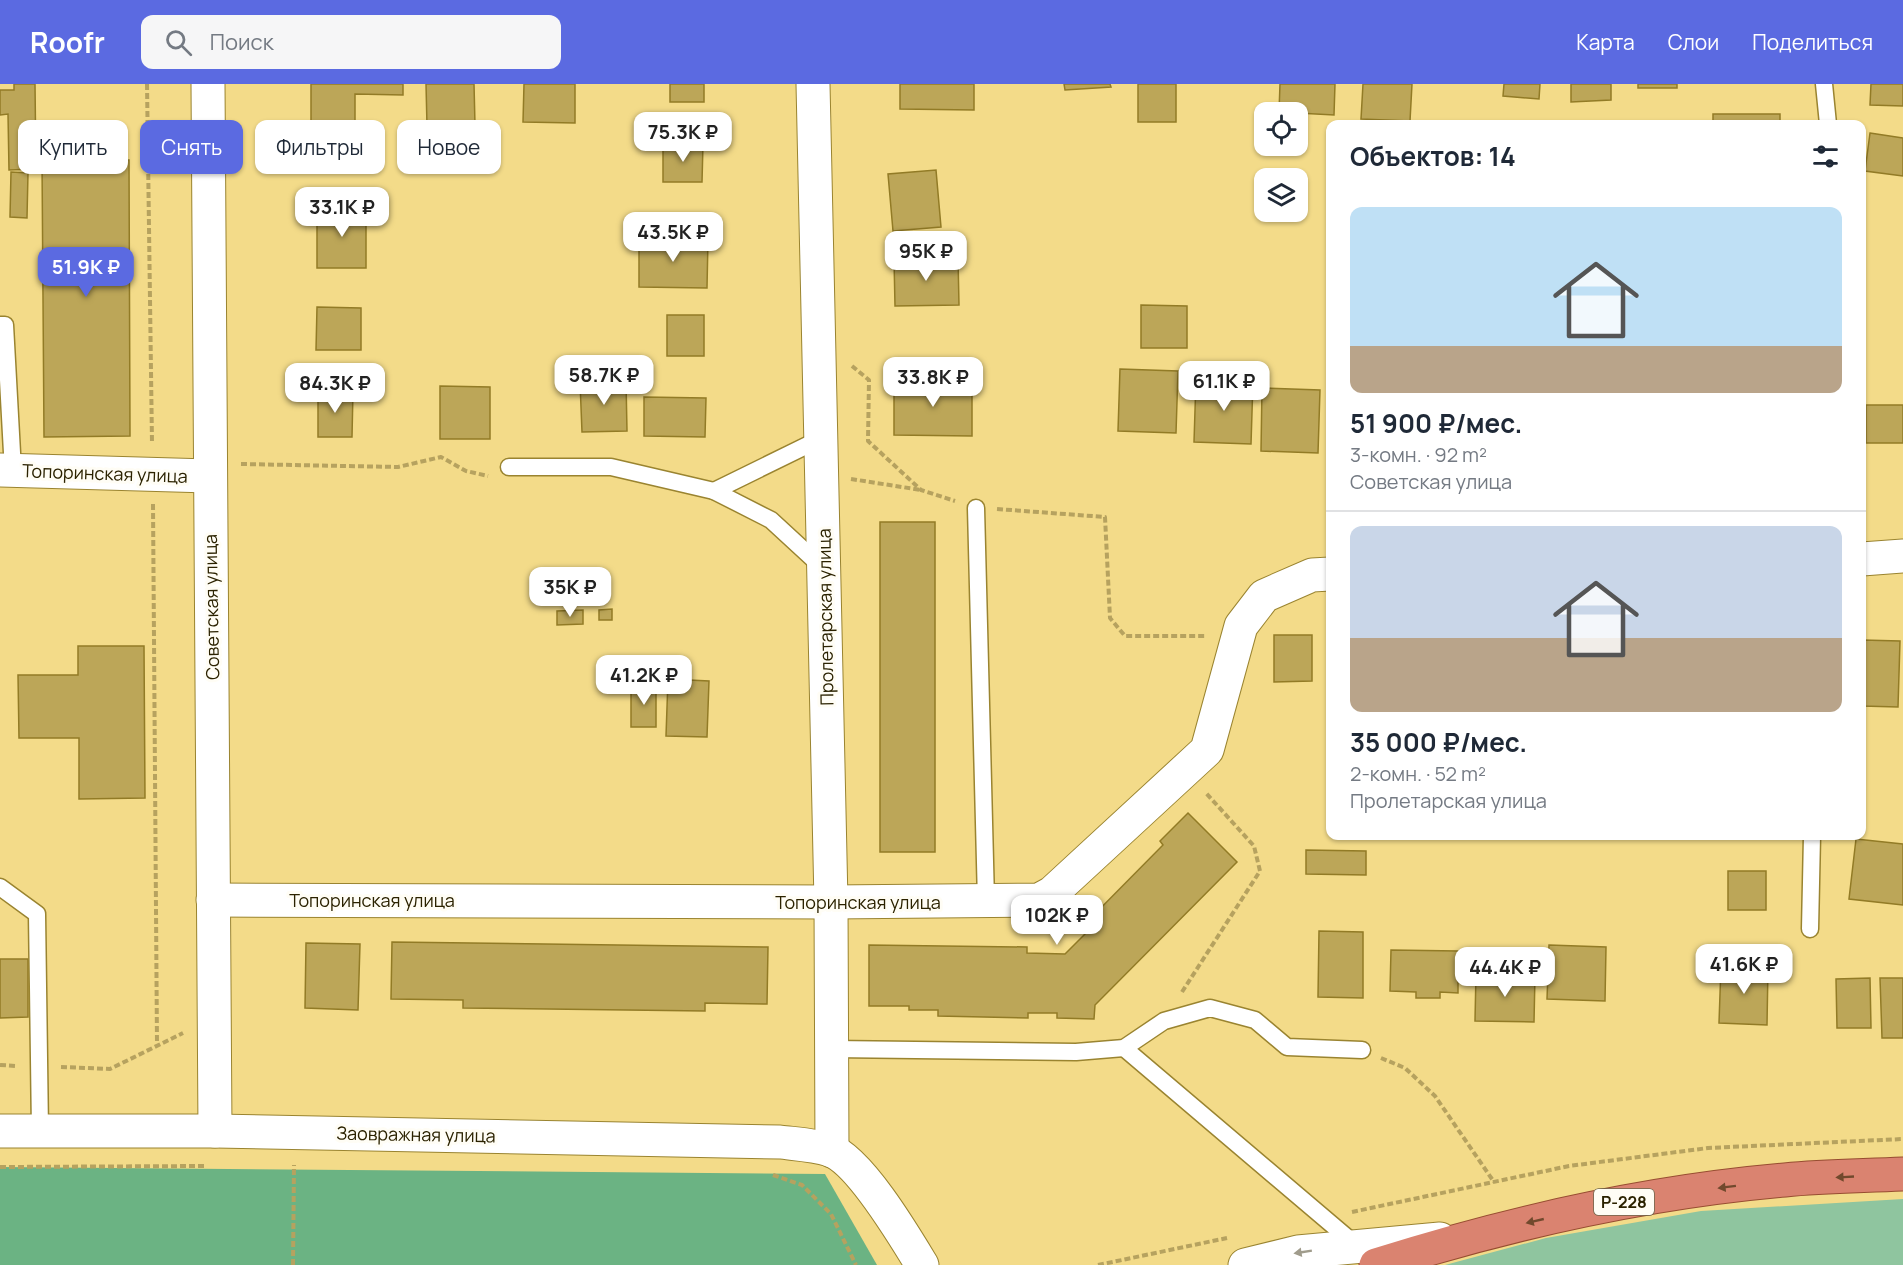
<!DOCTYPE html>
<html lang="ru">
<meta charset="utf-8">
<style>
body{margin:0;font-family:Manrope,sans-serif;background:#f6f6f7;color:#1f2937;height:100vh;display:flex;flex-direction:column;font-size:22px;white-space:nowrap}
*{box-sizing:border-box;margin:0}
p{font-size:20px;color:#747a83}
.icon{flex:none;width:33px;height:33px;fill:none;stroke:currentColor;stroke-width:2;stroke-linecap:round;stroke-linejoin:round}
.map{position:relative;flex:1;overflow:hidden}
.details{position:absolute;left:1326px;top:36px;width:540px;height:720px;display:flex;flex-direction:column;background:#fff;border-radius:12px;box-shadow:0 2px 4px #0004}
.details>*{flex:none}
.top-card{position:absolute;left:18px;top:36px;width:570px;height:54px;display:flex;gap:12px}
.fabs{position:absolute;left:1254px;top:18px;display:grid;gap:12px}
.fabs a{display:grid;place-items:center;width:54px;height:54px;border-radius:12px;background:#fff;box-shadow:0 2px 4px #0004;font-size:30px}
.price{position:absolute;translate:-50% -51px;padding:0 14px;border-radius:12px;background:#fff;color:#222;font-size:20px;line-height:39px;filter:drop-shadow(0 2px 3px #0008)}
.price::after{content:'';position:absolute;left:50%;top:36px;width:18px;height:14px;margin-left:-9px;background:inherit;clip-path:polygon(0 0,100% 0,50% 100%)}
.price.active{background:#5b6ae1;color:#fff}
ul{padding:0;list-style:none}
li{display:grid;align-content:center;gap:12px;height:318px;padding:0 24px}
li+li{border-top:2px solid #e0e1e3}
li span{display:grid;place-items:center;height:186px;border-radius:12px;color:#555}
li>.icon{margin-inline-start:auto}
span .icon{width:108px;height:108px;fill:#fffc;stroke-width:1}
li b{font-size:26px}
h2{display:flex;justify-content:space-between;align-items:center;height:72px;padding:0 24px;font-size:26px}
.pill{padding:0 21px;border-radius:12px;background:#fff;box-shadow:0 2px 4px #0004;font-size:21px;line-height:54px}
.pill.active{background:#5b6ae1;color:#fff}
header{display:flex;align-items:center;gap:36px;box-sizing:border-box;height:84px;padding:0 30px;background:#5b6ae1;color:#fff}
header strong{font-size:28px}
nav{display:flex;gap:33px;margin-inline-start:auto;font-size:21px}
.search{width:420px;height:54px;background:#f6f6f7;display:flex;align-items:center;gap:15px;box-sizing:border-box;padding:0 21px;border-radius:12px;color:#747a83;font-size:22px}
.map>svg:first-child{display:block}
.green{fill:#8fc59f}
.forest{fill:#6bb383}
.building{fill:#bca658;stroke:#927b26;stroke-width:1.5}
.lines{fill:none;stroke-linecap:round;stroke-linejoin:round}
.service-casing{stroke:#9a8430;stroke-width:19}
.minor-casing{stroke:#9a8430;stroke-width:35}
.tertiary-casing{stroke:#9a8430;stroke-width:35}
.secondary-casing{stroke:#9a8430;stroke-width:35}
.trunk-casing{stroke:#974d31;stroke-width:35}
.path{stroke:#b6a25f;stroke-width:4;stroke-dasharray:6 3;stroke-linecap:butt}
.service{stroke:#fff;stroke-width:16}
.minor{stroke:#fff;stroke-width:33}
.tertiary{stroke:#fff;stroke-width:33}
.secondary{stroke:#fff;stroke-width:33}
.trunk{stroke:#da8370;stroke-width:33}
.oneway{fill:#71492d}
.oneway2{fill:#a09c8c}
.labels{text-anchor:middle;dominant-baseline:central;stroke-width:6;stroke-linejoin:round;paint-order:stroke}
.shield{fill:#fffdf5;stroke:#6b644a;stroke-width:1.5}
.shield-label{font-size:16px;font-weight:bold;fill:#2b2200}
.street-label{font-size:18px;fill:#2b2200;stroke:#fffdf5}
</style>
<header>
<strong>Roofr</strong>
<div class="search"><svg class="icon" aria-label="search" viewBox="0 0 24 24"><circle cx="10" cy="10" r="6"/><path d="M15 15l6 6"/></svg>Поиск</div>
<nav><a>Карта</a><a>Слои</a><a>Поделиться</a></nav>
</header>
<div class="map">
<svg width="1903" height="1181" viewBox="0 0 1903 1181">
<rect width="100%" height="100%" fill="#f3db89"/>
<polygon class="green" points="1903,1115 1903,1181 1445,1181 1546,1154 1701,1127"/>
<polygon class="forest" points="0,1083 825,1090 877,1181 0,1181"/>
<g class="building">
<polygon points="14,0 35,0 36,85 9,86 8,30 0,31 0,6 14,6"/>
<polygon points="311,0 403,0 403,11 355,10 355,42 311,42"/>
<polygon points="426,0 474,0 475,41 427,42"/>
<polygon points="524,0 575,0 575,39 523,38"/>
<rect x="670" y="0" width="34" height="18"/>
<polygon points="900,0 974,0 974,26 900,25"/>
<polygon points="1064,0 1110,0 1111,3 1065,6"/>
<rect x="1138" y="0" width="38" height="38"/>
<polygon points="1280,0 1335,0 1334,31 1279,28"/>
<polygon points="1363,0 1412,0 1410,37 1361,35"/>
<polygon points="1504,0 1540,0 1539,15 1503,12"/>
<polygon points="1571,0 1611,0 1611,16 1571,18"/>
<rect x="1638" y="0" width="39" height="4"/>
<polygon points="1871,0 1903,0 1903,22 1870,21"/>
<rect x="1713" y="30" width="67" height="10"/>
<polygon points="1870,49 1903,54 1903,92 1865,87"/>
<polygon points="663,60 703,60 702,98 663,98"/>
<polygon points="42,76 129,76 130,352 44,353"/>
<polygon points="936,86 941,143 893,147 888,90"/>
<polygon points="11,88 28,89 27,134 10,133"/>
<rect x="317" y="125" width="49" height="59"/>
<polygon points="639,154 708,155 707,204 639,203"/>
<polygon points="958,174 959,221 895,222 894,175"/>
<polygon points="1141,221 1187,222 1187,264 1141,264"/>
<polygon points="317,223 361,224 361,266 316,266"/>
<rect x="667" y="231" width="37" height="41"/>
<polygon points="1120,285 1178,287 1176,349 1118,347"/>
<polygon points="1196,295 1253,297 1251,360 1194,358"/>
<polygon points="894,296 972,297 972,352 894,351"/>
<polygon points="626,297 627,347 582,348 580,298"/>
<polygon points="440,302 490,303 490,355 440,355"/>
<polygon points="1262,304 1320,306 1318,369 1261,367"/>
<polygon points="318,306 353,307 352,353 318,353"/>
<polygon points="644,313 706,314 705,353 644,352"/>
<rect x="1866" y="321" width="37" height="38"/>
<rect x="880" y="438" width="55" height="330"/>
<polygon points="612,525 612,536 599,536 599,526"/>
<polygon points="583,526 583,540 557,541 557,527"/>
<polygon points="1274,551 1312,551 1312,597 1274,598"/>
<polygon points="1862,556 1900,557 1898,623 1862,622"/>
<polygon points="78,562 144,562 145,714 79,715 79,654 19,654 18,591 78,591"/>
<polygon points="668,595 709,597 707,653 666,652"/>
<rect x="631" y="600" width="25" height="43"/>
<polygon points="1188,729 1237,778 1095,921 1094,935 1057,934 1057,929 1028,929 1028,934 938,932 938,926 909,926 909,922 869,922 869,861 1027,863 1027,869 1065,870 1086,849 1081,844 1163,761 1160,757"/>
<polygon points="1856,755 1903,760 1903,821 1849,815"/>
<polygon points="1306,766 1366,767 1366,791 1306,790"/>
<rect x="1728" y="787" width="38" height="39"/>
<polygon points="1319,847 1363,848 1363,914 1318,913"/>
<polygon points="392,858 768,863 767,920 705,919 705,927 463,924 463,916 391,915"/>
<polygon points="306,859 360,860 358,926 305,924"/>
<polygon points="1549,861 1606,863 1605,917 1547,915"/>
<polygon points="1391,866 1458,867 1458,909 1440,908 1440,914 1416,914 1416,908 1390,907"/>
<polygon points="0,875 28,875 28,933 0,934"/>
<polygon points="1721,882 1768,883 1767,941 1719,939"/>
<polygon points="1476,889 1535,891 1534,938 1475,937"/>
<polygon points="1870,894 1871,944 1837,944 1836,895"/>
<polygon points="1880,894 1903,894 1903,954 1882,954"/>
</g>
<g class="lines">
<defs>
<g id="service">
<polyline points="1824,0 1828,40"/>
<polyline points="0,241 5,241 13,387"/>
<polyline points="820,355 714,407 771,436 822,483"/>
<polyline points="509,383 611,383 714,407"/>
<polyline points="976,424 986,817"/>
<polyline points="0,803 37,830 40,1047"/>
<polyline points="1810,845 1812,752"/>
<polyline points="1124,964 1356,1161"/>
<polyline points="833,965 1076,968 1124,964 1164,937 1210,924 1255,936 1287,963 1362,966"/>
</g>
<g id="minor">
<polyline points="208,0 215,1047"/>
<polyline points="0,386 209,392"/>
<polyline points="1862,475 1903,472"/>
<polyline points="213,816 831,818 1039,816 1052,809 1207,666 1241,542 1264,512 1312,491 1330,490"/>
</g>
<polyline id="tertiary" points="813,0 831,818 832,1067"/>
<g id="secondary">
<path d="M0,1047H215L780,1058C796,1060 815,1061 830,1066C860,1077 905,1153 922,1181"/>
<polyline points="1245,1181 1298,1168 1440,1155"/>
</g>
<path id="trunk" d="M1376,1181C1509,1139 1646,1108 1785,1096C1824,1092 1864,1092 1903,1090"/>
</defs>
<use href="#service" class="service-casing"/>
<use href="#minor" class="minor-casing"/>
<use href="#tertiary" class="tertiary-casing"/>
<use href="#secondary" class="secondary-casing"/>
<use href="#trunk" class="trunk-casing"/>
<g class="path">
<polyline points="147,0 152,359"/>
<polyline points="852,282 869,296 868,357 921,406 955,417"/>
<polyline points="241,380 398,383 441,373 466,387 488,392"/>
<polyline points="851,395 921,406"/>
<polyline points="153,420 157,960"/>
<polyline points="997,425 1105,433 1110,534 1125,552 1206,552"/>
<polyline points="1182,908 1260,787 1254,762 1206,709"/>
<polyline points="1381,974 1405,984 1435,1012 1494,1098"/>
<polyline points="0,981 17,982"/>
<polyline points="61,983 110,985 183,949"/>
<polyline points="0,1083 205,1082"/>
<polyline points="773,1091 802,1101 831,1130 856,1181"/>
<polyline points="1352,1128 1569,1082 1708,1064 1903,1055"/>
<polyline points="293,1181 294,1081"/>
<polyline points="1098,1181 1227,1154"/>
</g>
<use href="#service" class="service"/>
<use href="#minor" class="minor"/>
<use href="#tertiary" class="tertiary"/>
<use href="#secondary" class="secondary"/>
<use href="#trunk" class="trunk"/>
</g>
<defs><path id="oneway-solid" d="M-6-.8H1V-3.2L6.5 0L1 3.2V.8H-6Z" transform="scale(1.5)"/></defs>
<g class="oneway">
<use href="#oneway-solid" transform="translate(1845 1093) rotate(177)"/>
<use href="#oneway-solid" transform="translate(1727 1103) rotate(173)"/>
<use href="#oneway-solid" transform="translate(1535 1137) rotate(167)"/>
</g>
<use class="oneway2" href="#oneway-solid" transform="translate(1303 1168) rotate(171)"/>
<g class="labels">
<rect class="shield" x="1594" y="1105" width="60" height="26" rx="4.5"/>
<g class="shield-label">
<text x="1624" y="1118">Р-228</text>
</g>
<g class="street-label">
<text transform="translate(105 389) rotate(2)">Топоринская улица</text>
<text transform="translate(211 523) rotate(-91)">Советская улица</text>
<text transform="translate(825 533) rotate(-91)">Пролетарская улица</text>
<text x="372" y="816">Топоринская улица</text>
<text x="858" y="818">Топоринская улица</text>
<text transform="translate(416 1050) rotate(1)">Заовражная улица</text>
</g>
</g>
</svg>
<div class="fabs">
<a><svg class="icon" aria-label="locate" viewBox="0 0 24 24"><circle cx="12" cy="12" r="6"/><path d="M12 2v4M12 18v4M2 12h4M18 12h4"/></svg></a>
<a><svg class="icon" aria-label="layers" viewBox="0 0 24 24"><path d="M12 4l9 5-9 5-9-5zM3 14l9 5 9-5"/></svg></a>
</div>
<b class="price" style="left:683px;top:79px">75.3K ₽</b>
<b class="price" style="left:342px;top:154px">33.1K ₽</b>
<b class="price" style="left:673px;top:179px">43.5K ₽</b>
<b class="price" style="left:926px;top:198px">95K ₽</b>
<b class="price active" style="left:86px;top:214px">51.9K ₽</b>
<b class="price" style="left:604px;top:322px">58.7K ₽</b>
<b class="price" style="left:933px;top:324px">33.8K ₽</b>
<b class="price" style="left:1224px;top:328px">61.1K ₽</b>
<b class="price" style="left:335px;top:330px">84.3K ₽</b>
<b class="price" style="left:570px;top:534px">35K ₽</b>
<b class="price" style="left:644px;top:622px">41.2K ₽</b>
<b class="price" style="left:1057px;top:862px">102K ₽</b>
<b class="price" style="left:1744px;top:911px">41.6K ₽</b>
<b class="price" style="left:1505px;top:914px">44.4K ₽</b>
<div class="top-card">
<a class="pill">Купить</a>
<a class="pill active">Снять</a>
<a class="pill">Фильтры</a>
<a class="pill">Новое</a>
</div>
<section class="details">
<h2>Объектов: 14<svg class="icon" aria-label="filters" viewBox="0 0 24 24"><path d="M4 7h16M4 17h16"/><circle cx="9" cy="7" r="2"/><circle cx="15" cy="17" r="2"/></svg></h2>
<ul>
<li><span style="background:linear-gradient(#bfe0f5 75%,#b9a48a 0)"><svg class="icon" aria-label="home" viewBox="0 0 24 24"><path d="M3 11l9-7 9 7M6 9v11h12V9"/></svg></span><div><b>51 900 ₽/мес.</b><p>3-комн. · 92 m²</p><p>Советская улица</p></div></li>
<li><span style="background:linear-gradient(#c9d6e8 60%,#b9a48a 0)"><svg class="icon" aria-label="home" viewBox="0 0 24 24"><path d="M3 11l9-7 9 7M6 9v11h12V9"/></svg></span><div><b>35 000 ₽/мес.</b><p>2-комн. · 52 m²</p><p>Пролетарская улица</p></div></li>
</ul>
</section>
</div>
